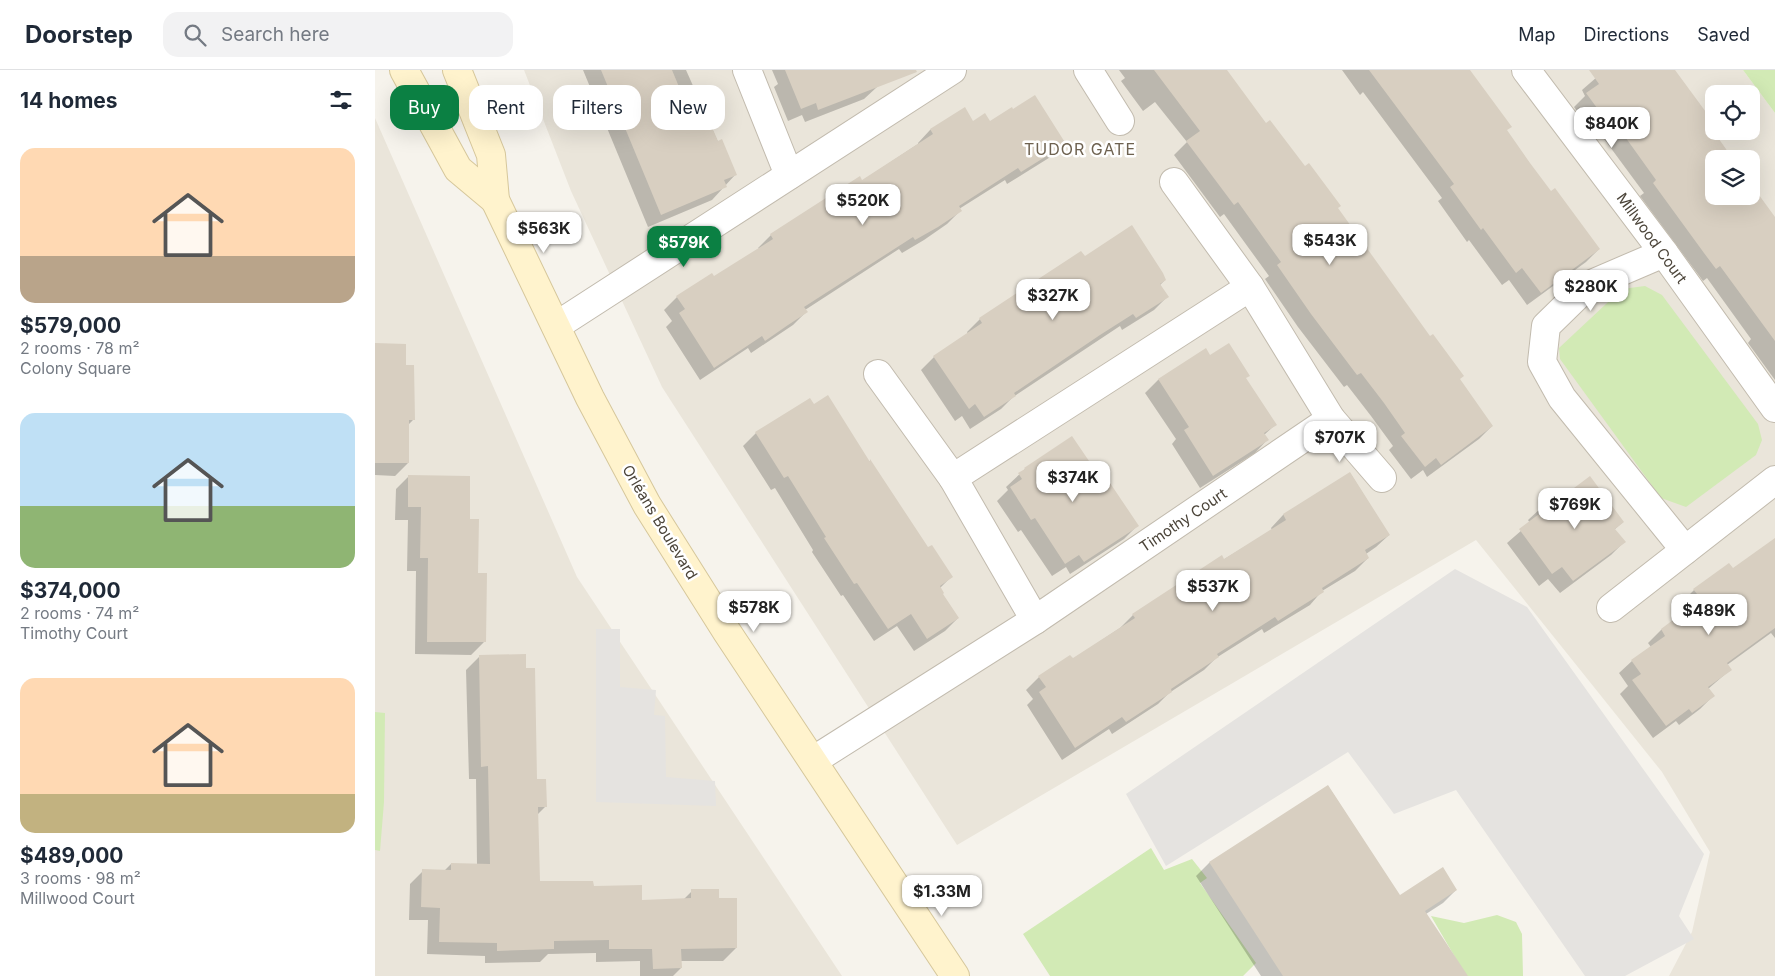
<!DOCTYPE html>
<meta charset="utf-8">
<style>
body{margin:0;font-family:Inter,sans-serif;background:#f2f2f3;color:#1f2937;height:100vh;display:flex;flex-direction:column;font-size:19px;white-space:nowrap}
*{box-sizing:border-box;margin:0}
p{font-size:16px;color:#747a83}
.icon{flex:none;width:28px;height:28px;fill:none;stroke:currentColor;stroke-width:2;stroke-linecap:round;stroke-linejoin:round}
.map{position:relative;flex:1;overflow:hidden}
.details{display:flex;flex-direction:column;background:#fff;width:375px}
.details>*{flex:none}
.hud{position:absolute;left:15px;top:15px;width:475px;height:45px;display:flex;gap:10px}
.tools{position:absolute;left:1330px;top:15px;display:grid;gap:10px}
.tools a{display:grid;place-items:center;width:55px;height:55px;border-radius:10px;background:#fff;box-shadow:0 5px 20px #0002;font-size:25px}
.price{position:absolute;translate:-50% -42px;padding:0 11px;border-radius:10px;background:#fff;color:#222;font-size:16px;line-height:32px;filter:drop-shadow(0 1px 2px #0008)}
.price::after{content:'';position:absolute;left:50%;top:30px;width:15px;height:11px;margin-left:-8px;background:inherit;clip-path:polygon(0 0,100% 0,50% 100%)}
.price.on{background:#0b8043;color:#fff}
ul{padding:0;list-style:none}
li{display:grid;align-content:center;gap:10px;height:265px;padding:0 20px}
li span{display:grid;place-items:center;height:155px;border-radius:15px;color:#555}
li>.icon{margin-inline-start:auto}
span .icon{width:90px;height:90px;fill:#fffc;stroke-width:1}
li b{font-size:21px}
h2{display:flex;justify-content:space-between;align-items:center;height:60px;padding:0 20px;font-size:21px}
.chip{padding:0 18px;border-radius:15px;background:#fff;box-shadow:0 5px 20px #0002;font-size:18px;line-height:45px}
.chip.on{background:#0b8043;color:#fff}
header{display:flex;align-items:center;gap:30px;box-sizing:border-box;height:70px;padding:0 25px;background:#fff;border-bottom:1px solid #e0e1e3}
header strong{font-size:24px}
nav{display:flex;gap:28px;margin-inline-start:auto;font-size:18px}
.search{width:350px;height:45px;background:#f2f2f3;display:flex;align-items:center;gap:12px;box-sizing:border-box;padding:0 18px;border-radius:15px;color:#747a83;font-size:19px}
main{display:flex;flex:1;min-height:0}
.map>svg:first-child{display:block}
.residential{fill:#eae5da;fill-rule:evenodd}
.green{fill:#d2eab5}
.parking{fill:#e5e3e0}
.shadow{fill:#0003}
.building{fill:#d8cfc1}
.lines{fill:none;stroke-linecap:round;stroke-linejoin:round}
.minor-casing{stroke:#c2bbae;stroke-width:30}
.secondary-casing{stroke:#d6c79b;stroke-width:30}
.minor{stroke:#fff;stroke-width:28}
.secondary{stroke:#fff3cd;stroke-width:28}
.labels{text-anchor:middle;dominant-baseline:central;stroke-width:5;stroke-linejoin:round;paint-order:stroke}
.street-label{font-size:15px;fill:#4b4439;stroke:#fff}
.neighbourhood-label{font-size:16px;letter-spacing:1px;fill:#6e6250;stroke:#fff}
</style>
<header>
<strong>Doorstep</strong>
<div class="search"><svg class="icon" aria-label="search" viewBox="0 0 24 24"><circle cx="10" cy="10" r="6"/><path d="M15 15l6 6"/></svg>Search here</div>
<nav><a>Map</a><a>Directions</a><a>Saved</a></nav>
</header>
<main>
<section class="details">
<h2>14 homes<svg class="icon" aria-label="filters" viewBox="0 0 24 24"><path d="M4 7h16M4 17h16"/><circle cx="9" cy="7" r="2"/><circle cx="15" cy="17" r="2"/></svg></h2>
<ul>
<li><span style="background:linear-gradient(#ffd9b3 70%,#b9a48a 0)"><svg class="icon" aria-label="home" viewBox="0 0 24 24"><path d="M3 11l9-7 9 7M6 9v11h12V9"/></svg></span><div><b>$579,000</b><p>2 rooms · 78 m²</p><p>Colony Square</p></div></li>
<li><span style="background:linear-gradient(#bfe0f5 60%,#8fb573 0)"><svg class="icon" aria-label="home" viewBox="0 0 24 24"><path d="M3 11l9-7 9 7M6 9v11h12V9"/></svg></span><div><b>$374,000</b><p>2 rooms · 74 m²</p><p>Timothy Court</p></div></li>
<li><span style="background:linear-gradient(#ffd9b3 75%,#c2b280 0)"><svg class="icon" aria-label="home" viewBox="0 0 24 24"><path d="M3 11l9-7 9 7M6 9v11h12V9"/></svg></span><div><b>$489,000</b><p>3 rooms · 98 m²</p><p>Millwood Court</p></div></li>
</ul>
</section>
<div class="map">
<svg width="1400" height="906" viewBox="0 0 1400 906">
<rect width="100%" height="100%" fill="#f6f3ec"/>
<g class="residential">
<path d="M149,0H1368L1400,43V906H1294L1317,862L1335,782L1287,702L1101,470L582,775L287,317L196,121ZM1339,24H1376V61H1339ZM1339,89H1376V126H1339Z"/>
<polygon points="0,48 202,507 467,906 0,906"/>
</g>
<g class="green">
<polygon points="1368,0 1400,0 1400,43"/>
<polygon points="1270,216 1287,225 1383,354 1387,370 1381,385 1311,437 1286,428 1185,289 1184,278 1247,219"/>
<polygon points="0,642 10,643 9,732 5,781 0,780"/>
<polygon points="776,778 789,800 817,789 832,808 825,813 881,893 868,906 675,906 648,864"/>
<polygon points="1122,845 1141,852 1147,864 1148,906 1091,906 1056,846 1089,853"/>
</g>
<g class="parking">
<polygon points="1080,499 1152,537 1329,784 1304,846 1319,869 1250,906 1210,906 1081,720 1019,744 973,682 791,796 751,724"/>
<polygon points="221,559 245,559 245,617 281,620 279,645 290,646 291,707 340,711 341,736 221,732"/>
</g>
<g class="shadow">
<polygon points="208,0 311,0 343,72 360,105 337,130 273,157"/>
<polygon points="397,0 495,0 502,17 489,29 430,52 427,45 413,51 399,17 403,14"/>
<polygon points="744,0 850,0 891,54 961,138 1117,356 1104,369 1052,407 1048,400 1036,409 1014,380 1018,376 996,346 972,315 969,317 923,257 890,209 894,206 849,144 845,147 799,85 812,72 780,32 768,41 746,11 750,8"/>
<polygon points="967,0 1093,0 1131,61 1176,123 1224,179 1211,192 1152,235 1134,210 1127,215 1094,170 1092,172 1063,131 1067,128 988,22 985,25"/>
<polygon points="1230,0 1290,0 1339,89 1339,126 1400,150 1400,310 1373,273 1376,269 1332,208 1328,211 1265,126 1269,123 1224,62 1220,65 1199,37 1210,26 1207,20"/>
<polygon points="589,39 598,53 614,52 690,74 677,86 632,114 630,110 584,139 585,141 572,154 549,170 527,183 524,179 430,240 431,242 418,255 376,283 373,278 325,310 291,257 297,251 289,240 302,227 339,208 384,179 383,178 396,165 487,111 543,74 543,73 555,60"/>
<polygon points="710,188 790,210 785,215 792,227 779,240 747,260 745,256 638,327 626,339 595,359 587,346 580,351 546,300 559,287 593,264 592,262 605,249"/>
<polygon points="0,275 30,297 38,350 33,355 33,393 20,406 0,405"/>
<polygon points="831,280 835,286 870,309 900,355 889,365 892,370 880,383 825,418 797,374 801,369 770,323 783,310"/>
<polygon points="381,363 494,392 495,391 553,479 576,507 565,518 567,524 583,548 570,561 539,581 522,556 499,571 468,525 466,526 437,482 438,480 400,418 396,420 368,376"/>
<polygon points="650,399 728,415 762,456 749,469 695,504 691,497 677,506 646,460 643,462 622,431 633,420 631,417"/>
<polygon points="975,403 1014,465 1001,477 991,484 993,488 980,501 947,521 935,535 889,563 887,559 841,588 829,600 794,623 783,634 737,664 734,659 687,690 652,635 658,629 651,620 664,607 697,590 745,558 758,545 897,460 896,458 908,445"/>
<polygon points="34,406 102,504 109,572 96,585 40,584 41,501 32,501 33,450 20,450 21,419"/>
<polygon points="1191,425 1248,452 1239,460 1249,472 1236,485 1185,523 1173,509 1164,516 1132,473 1155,453 1153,450 1166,438"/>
<polygon points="1400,470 1400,568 1396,563 1352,595 1355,600 1333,619 1338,626 1325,639 1304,655 1301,651 1278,668 1245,624 1253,616 1244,603 1257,591 1276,577 1273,573 1286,560 1312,541 1306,533 1319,520 1358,500"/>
<polygon points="104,587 161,710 170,737 162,745 164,812 217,817 266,832 308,830 317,821 342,829 361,878 348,891 305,891 306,898 298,906 265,906 265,891 221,892 221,883 173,884 165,892 110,893 110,886 52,884 53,850 34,850 35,814 48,801 69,801 76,794 102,795 101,709 94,709 91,600"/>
<polygon points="953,716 1025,827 1081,820 1068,833 1051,844 1091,906 886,906 821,806 834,793"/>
</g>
<g class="building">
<polygon points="226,0 297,0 307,24 320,19 343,71 347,69 362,105 349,110 352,117 286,145"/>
<polygon points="410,0 541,0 542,2 443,40 441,33 426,39"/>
<polygon points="779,0 852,0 891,53 895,50 930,96 934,93 966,136 963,138 1055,266 1058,264 1089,306 1085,309 1118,356 1066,395 1061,388 1050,397 1026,366 1030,363 1009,333 986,303 982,305 936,244 902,195 906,192 863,132 859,135 811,71 825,61"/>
<polygon points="994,0 1095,0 1137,57 1132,60 1155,93 1176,121 1180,118 1225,179 1166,223 1147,198 1141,203 1108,158 1106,160 1075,117 1079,114"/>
<polygon points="1214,0 1300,0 1339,53 1339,62 1358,89 1339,89 1339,126 1376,126 1376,114 1400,147 1400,271 1345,196 1341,199 1329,183 1278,113 1281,110 1238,50 1233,53 1211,23 1224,14"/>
<polygon points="660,25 691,74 646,102 643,98 584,136 587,141 563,157 540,170 538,167 429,237 433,242 413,255 390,271 387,266 339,298 304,243 310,239 301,226 337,203 339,206 398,169 395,164 485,106 487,110 558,64 555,59 590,37 598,51 610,43 615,51 637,37 638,39"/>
<polygon points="757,155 788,203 791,210 785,214 794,227 761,248 758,244 725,265 639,323 641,326 609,347 600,334 594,339 558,286 607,253 604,248 648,219 706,181 710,186"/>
<polygon points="0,273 31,274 31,295 39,295 40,350 34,350 34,393 0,393"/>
<polygon points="854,273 875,306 871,308 902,355 889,363 894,370 838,406 809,360 814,357 783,309 831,278 835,285"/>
<polygon points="453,325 495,392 495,389 553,477 557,475 578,507 565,516 569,523 568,524 584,548 552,569 536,544 513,559 482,513 479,514 449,468 451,467 413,406 409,408 380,362 435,328 439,334"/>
<polygon points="697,366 729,413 733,410 764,456 709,492 704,485 690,494 660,448 656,450 635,417 647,409 643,403 650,399 649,398"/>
<polygon points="975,402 1015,465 990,480 994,488 947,518 949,522 925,537 903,551 900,547 842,584 844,587 796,619 797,622 751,652 747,647 700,678 664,622 671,617 663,606 695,585 698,588 760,548 757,544 847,485 849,489 911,450 908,444"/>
<polygon points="33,405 95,406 95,449 104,449 103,503 112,503 111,572 52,572 53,488 45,488 46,437 33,437"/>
<polygon points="1215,406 1249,452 1240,459 1251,472 1198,511 1187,497 1177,504 1144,459 1168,441 1165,437 1188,419 1191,424"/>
<polygon points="1400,468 1400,558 1352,593 1357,600 1333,617 1340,626 1317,643 1314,639 1291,656 1257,610 1266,604 1256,590 1290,566 1286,559 1326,529 1318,519 1354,493 1358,498"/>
<polygon points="151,584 151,598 160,598 162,709 171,709 172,737 163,737 165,811 218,811 219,816 267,815 267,830 316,828 316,819 344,819 344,828 362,828 362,878 306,879 307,898 278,899 277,879 234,879 234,870 179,871 179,879 122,881 122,873 64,872 65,838 46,837 47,799 76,800 76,793 115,794 113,696 106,697 104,585"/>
<polygon points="953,715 1025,825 1068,797 1082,820 1050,841 1093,906 908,906 834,792"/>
</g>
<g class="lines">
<defs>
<g id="minor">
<polyline points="372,0 414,105"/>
<polyline points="713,0 745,51"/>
<polyline points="1151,0 1289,183 1400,338"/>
<polyline points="799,112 875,217 956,349 1007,408"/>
<polyline points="1289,183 1212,216 1171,256 1167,292 1187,328 1310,480"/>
<polyline points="181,256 577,0"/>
<polyline points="503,304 578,408 875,217"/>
<polyline points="578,408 660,550"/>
<polyline points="1236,538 1400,410"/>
<polyline points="439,690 660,550 956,349"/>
</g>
<g id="secondary">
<polyline points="29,0 83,99 120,130"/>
<polyline points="82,0 116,85 120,130 215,328 272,435 352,562 580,906"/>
</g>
</defs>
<use href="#minor" class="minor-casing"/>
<use href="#secondary" class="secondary-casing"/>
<use href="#minor" class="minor"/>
<use href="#secondary" class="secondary"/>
</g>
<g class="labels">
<g class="street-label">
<text transform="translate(1277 168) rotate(54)">Millwood Court</text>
<text transform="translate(808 450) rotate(-34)">Timothy Court</text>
<text transform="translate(285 452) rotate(59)">Orléans Boulevard</text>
</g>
<g class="neighbourhood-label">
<text x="705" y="79">TUDOR GATE</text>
</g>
</g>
</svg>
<div class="tools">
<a><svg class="icon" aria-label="locate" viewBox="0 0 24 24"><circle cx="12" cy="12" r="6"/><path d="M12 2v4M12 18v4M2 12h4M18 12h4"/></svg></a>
<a><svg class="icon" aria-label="layers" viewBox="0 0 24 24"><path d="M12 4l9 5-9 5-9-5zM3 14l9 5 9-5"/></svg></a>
</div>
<b class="price" style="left:1237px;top:79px">$840K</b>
<b class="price" style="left:488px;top:156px">$520K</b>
<b class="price" style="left:169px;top:184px">$563K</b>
<b class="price" style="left:955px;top:196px">$543K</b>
<b class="price on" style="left:309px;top:198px">$579K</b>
<b class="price" style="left:1216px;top:242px">$280K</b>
<b class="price" style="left:678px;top:251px">$327K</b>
<b class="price" style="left:965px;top:393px">$707K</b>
<b class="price" style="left:698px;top:433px">$374K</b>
<b class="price" style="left:1200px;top:460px">$769K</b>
<b class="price" style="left:838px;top:542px">$537K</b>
<b class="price" style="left:379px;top:563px">$578K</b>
<b class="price" style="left:1334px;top:566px">$489K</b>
<b class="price" style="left:567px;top:847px">$1.33M</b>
<div class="hud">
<a class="chip on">Buy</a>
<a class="chip">Rent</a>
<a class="chip">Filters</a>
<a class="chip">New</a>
</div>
</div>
</main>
